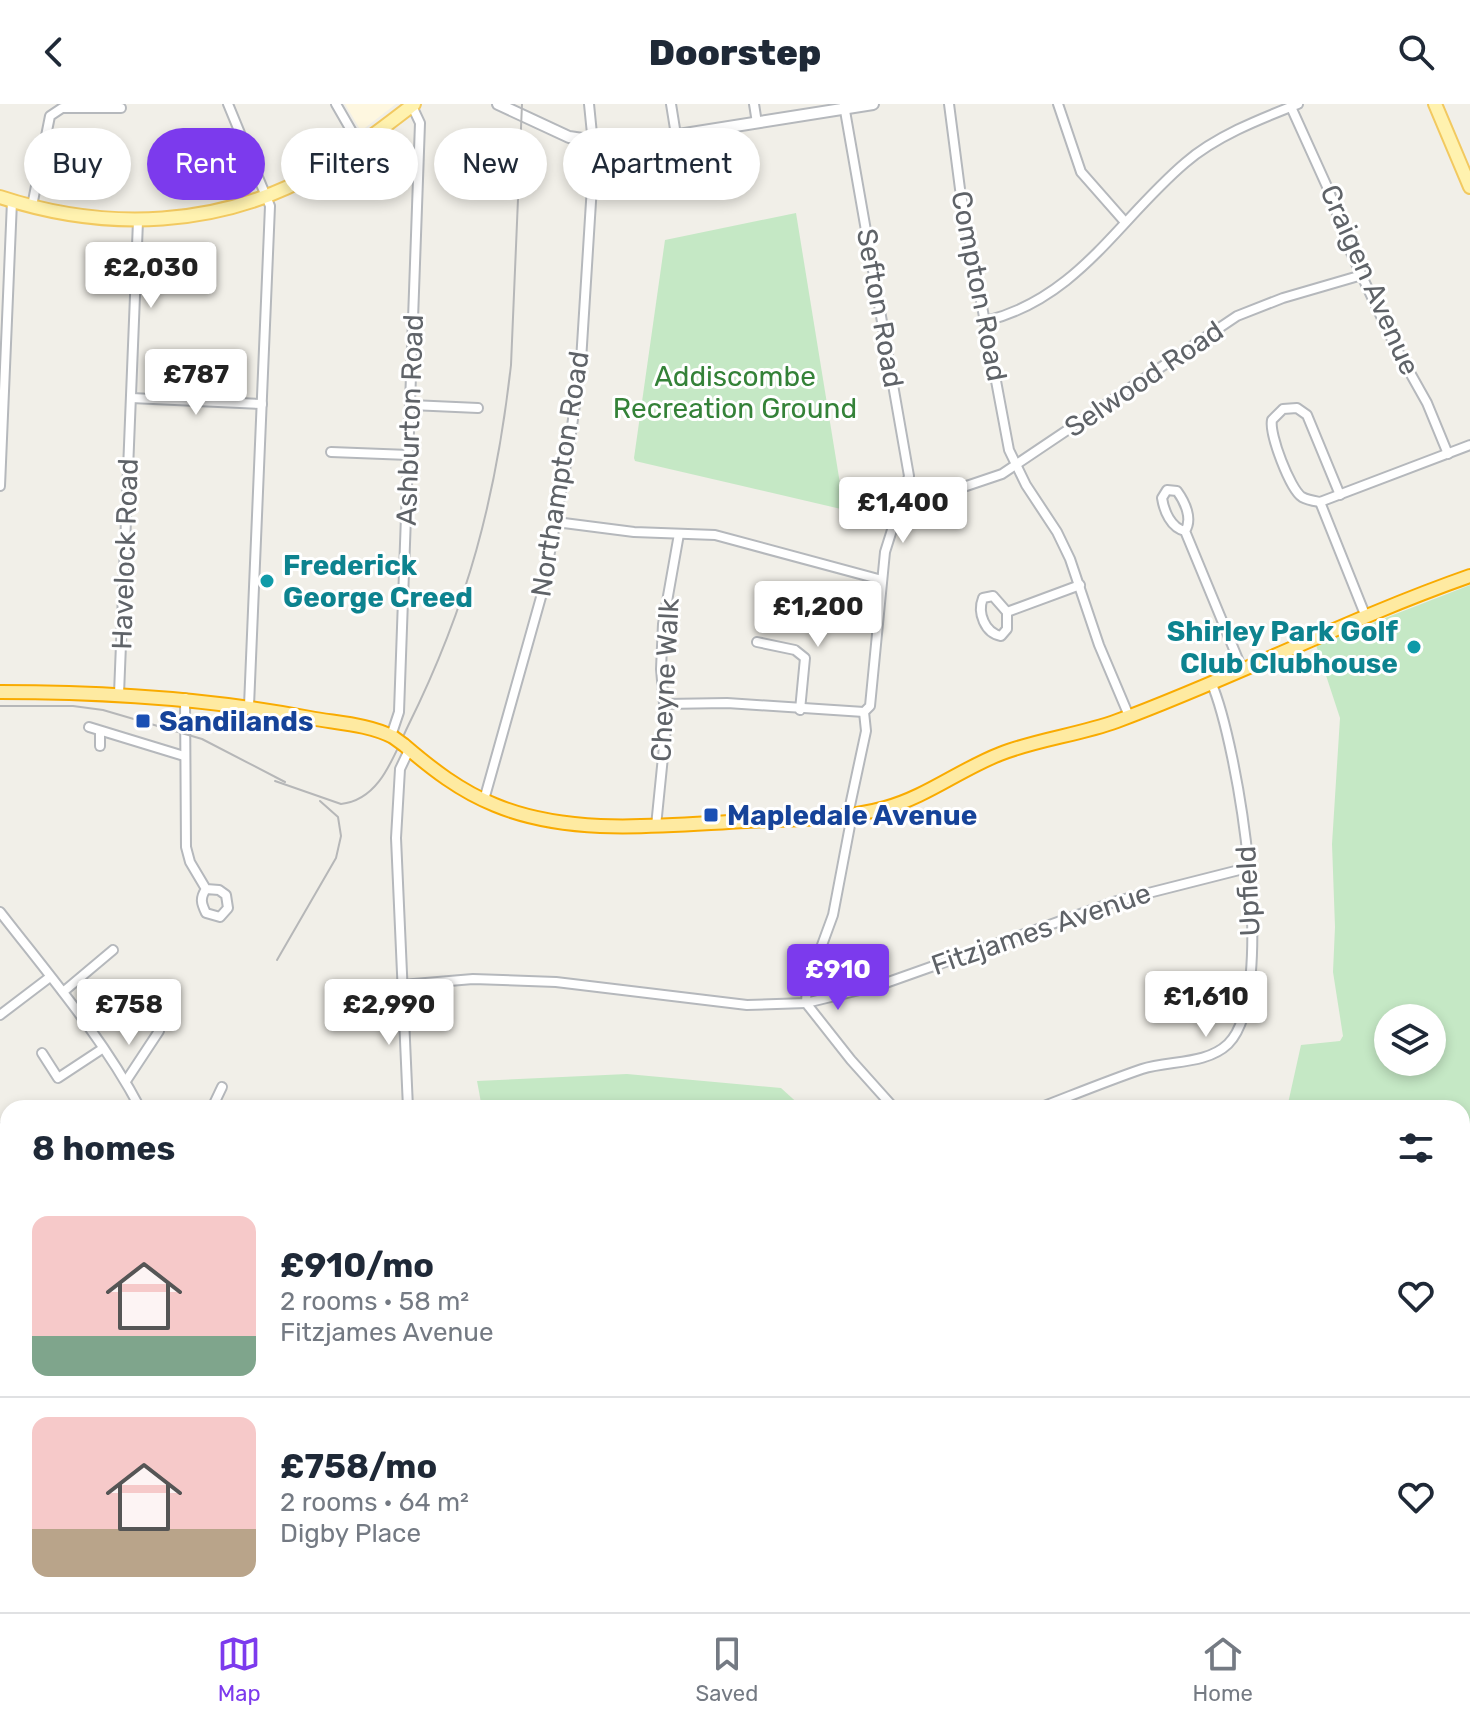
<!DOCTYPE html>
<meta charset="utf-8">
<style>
body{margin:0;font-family:Rubik,sans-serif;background:#f6f6f7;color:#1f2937;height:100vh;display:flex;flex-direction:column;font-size:30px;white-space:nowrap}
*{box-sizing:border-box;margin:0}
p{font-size:26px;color:#747a83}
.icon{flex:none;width:44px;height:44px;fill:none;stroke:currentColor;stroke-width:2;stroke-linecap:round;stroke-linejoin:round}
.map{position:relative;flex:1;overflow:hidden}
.drawer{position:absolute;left:0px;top:996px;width:1470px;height:512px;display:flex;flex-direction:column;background:#fff;border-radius:24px 24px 0 0;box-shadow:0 4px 12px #0003}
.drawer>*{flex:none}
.banner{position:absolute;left:24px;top:24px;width:800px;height:72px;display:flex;gap:16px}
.controls{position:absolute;left:1374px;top:900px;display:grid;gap:16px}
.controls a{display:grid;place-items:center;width:72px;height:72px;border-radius:50%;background:#fff;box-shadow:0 4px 12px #0003;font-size:40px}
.price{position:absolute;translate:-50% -68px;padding:0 18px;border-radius:8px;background:#fff;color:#222;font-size:26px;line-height:52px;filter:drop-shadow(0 2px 4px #0008)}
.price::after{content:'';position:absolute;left:50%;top:48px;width:24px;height:18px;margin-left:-12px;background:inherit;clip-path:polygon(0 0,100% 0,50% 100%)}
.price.on{background:#7c3aed;color:#fff}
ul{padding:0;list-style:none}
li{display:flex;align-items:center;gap:24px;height:200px;padding:0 32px}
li+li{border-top:2px solid #e0e1e3}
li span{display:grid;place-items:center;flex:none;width:224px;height:160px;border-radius:16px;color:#555}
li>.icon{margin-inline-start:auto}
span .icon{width:96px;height:96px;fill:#fffc;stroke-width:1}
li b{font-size:34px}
h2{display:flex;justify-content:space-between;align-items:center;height:96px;padding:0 32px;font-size:34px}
.chip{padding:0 28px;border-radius:36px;background:#fff;box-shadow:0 4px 12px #0003;font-size:28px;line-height:72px}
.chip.on{background:#7c3aed;color:#fff}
header{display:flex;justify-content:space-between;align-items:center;height:104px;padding:0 32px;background:#fff;font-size:36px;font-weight:800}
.menu{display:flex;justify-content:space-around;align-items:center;height:112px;border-top:2px solid #e0e1e3;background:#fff;font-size:22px;color:#747a83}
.menu a{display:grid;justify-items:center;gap:4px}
.menu .on{color:#7c3aed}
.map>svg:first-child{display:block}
.commercial{fill:#fef7e0}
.green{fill:#c5e8c5;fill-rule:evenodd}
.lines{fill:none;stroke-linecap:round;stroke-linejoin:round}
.minor-casing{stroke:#b5b8bc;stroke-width:12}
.tertiary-casing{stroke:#b5b8bc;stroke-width:14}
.primary-casing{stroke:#f2c960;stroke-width:16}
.trunk-casing{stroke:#f9ab00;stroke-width:16}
.minor{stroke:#fff;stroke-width:8}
.tertiary{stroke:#fff;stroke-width:10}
.primary{stroke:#fff2af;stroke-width:12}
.trunk{stroke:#feeaa1;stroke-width:12}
.tram{stroke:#b6b7b8;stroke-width:2}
.trunk-bridge-casing{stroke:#f9ab00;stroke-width:16;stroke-linecap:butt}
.trunk-bridge{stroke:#feeaa1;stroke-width:12}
.culture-dot{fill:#0f9aa8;stroke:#fff;stroke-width:3}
.transit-dot{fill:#1a4fb4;stroke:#fff;stroke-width:3}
.labels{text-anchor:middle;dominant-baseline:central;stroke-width:6;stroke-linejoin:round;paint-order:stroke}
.street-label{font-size:28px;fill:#5f6368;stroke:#fff}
.park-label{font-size:28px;fill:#348238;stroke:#fff}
.culture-label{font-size:28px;font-weight:bold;fill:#0d838f;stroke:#fff;text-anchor:start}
.transit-label{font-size:28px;font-weight:bold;fill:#164399;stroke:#fff;text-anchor:start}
</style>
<header><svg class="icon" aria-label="back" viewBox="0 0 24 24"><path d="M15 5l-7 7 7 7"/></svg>Doorstep<svg class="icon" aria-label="search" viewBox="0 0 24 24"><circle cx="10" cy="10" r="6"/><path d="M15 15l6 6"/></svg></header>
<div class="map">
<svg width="1470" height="1508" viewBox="0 0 1470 1508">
<rect width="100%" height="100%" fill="#f1efe8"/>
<polygon class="commercial" points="345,0 396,0 361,27"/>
<g class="green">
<polygon points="796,109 843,398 841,405 635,357 634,354 665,136"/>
<path d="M1470,481V1508H1412V1500H1462V1004H1287L1301,941L1340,937L1343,932L1333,868L1335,823L1332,740L1340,614L1316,541ZM1388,914H1432V958H1388Z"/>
<polygon points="627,970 781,984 803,1004 482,1004 477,977"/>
<polygon points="0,1475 8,1475 8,1500 43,1500 44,1508 0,1508"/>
<polygon points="163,1500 1226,1500 1215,1508 118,1508"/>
</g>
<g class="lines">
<defs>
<g id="minor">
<polyline points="228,0 270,102 249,602"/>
<polyline points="336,0 359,40"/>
<polyline points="671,0 676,31"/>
<polyline points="754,0 757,19"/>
<polyline points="949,0 960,85 1009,346 1026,381 1057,428 1070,455 1099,541 1129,612"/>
<polyline points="1058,0 1081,68 1125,118"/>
<polyline points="844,1 909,372 885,448 870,602 864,608 866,627 848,711"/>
<polyline points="1291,3 1329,87 1352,151 1395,242 1427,299 1448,350"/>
<polyline points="32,102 50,12 62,4 121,4"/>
<path d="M986,217C1078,194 1118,116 1185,59C1216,32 1260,15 1298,0"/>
<polyline points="131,294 262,300"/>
<polyline points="411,301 478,304"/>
<polyline points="331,348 409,351"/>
<polyline points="0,382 12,97"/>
<polyline points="908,382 932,392"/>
<path d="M1320,398C1314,397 1307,396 1302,393C1290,385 1269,330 1272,316L1283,305L1297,304L1307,311L1340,391"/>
<polyline points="1320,398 1470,341"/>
<polyline points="1320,398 1366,513"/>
<polyline points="901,401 916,399 1002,370 1237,212 1283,194 1362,171"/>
<polyline points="556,418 634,428 715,431 882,476"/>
<path d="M1185,427C1193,415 1185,398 1177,387L1167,386L1162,394C1164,407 1171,424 1185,427L1242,565"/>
<path d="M993,492L1007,508V525L1001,532C985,529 977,509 983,494Z"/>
<polyline points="1007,508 1080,481"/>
<polyline points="757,538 795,546 805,554 800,606"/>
<polyline points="119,590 138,117"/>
<path d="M185,594L186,743L190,758L206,785L219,786L226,791L228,804L220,813L206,809C201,799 200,794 206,785"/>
<polyline points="665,600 727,599 864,608"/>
<polyline points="89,623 184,652"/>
<polyline points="391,632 399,608 420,19 412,2"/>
<polyline points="100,642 100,627"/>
<polyline points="484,696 543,486 569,344 581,257 594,50 589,0"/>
<polyline points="852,711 833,811 807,882 806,899 851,956 894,1004"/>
<polyline points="656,722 666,623 661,565 663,520 679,430"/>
<path d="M0,808C49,871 103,934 140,1004"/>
<polyline points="402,881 473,875 556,878 747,901 806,899 880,881 1117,797 1251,763"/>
<polyline points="63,888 113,846"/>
<polyline points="0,911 50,873"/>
<polyline points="42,949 58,974 102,945"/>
<polyline points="126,977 159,927"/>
<polyline points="212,1004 222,983"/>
<polyline points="408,1004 396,734 400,665 409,646"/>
<path d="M1039,1004C1073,991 1107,977 1142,965C1169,956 1206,961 1228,940C1279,890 1238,640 1211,578"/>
<polyline points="0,1025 8,1021"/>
<polyline points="0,1119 8,1116"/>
<polyline points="0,1244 3,1258 0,1267"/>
<polyline points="0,1277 8,1283"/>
</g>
<polyline id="tertiary" points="498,0 569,33 603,38 647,36 873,0"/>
<g id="primary">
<polyline points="1435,0 1470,83"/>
<path d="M0,93C106,128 221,124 319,67C352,48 384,23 414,0"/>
</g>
<g id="trunk">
<path d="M0,588C105,588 207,594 310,614C336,619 368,620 393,633"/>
<path d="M404,641C432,665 460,687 495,701C572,733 665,721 747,717C792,715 841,716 885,704C926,693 961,665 1000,650C1038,635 1079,631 1117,617C1236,573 1350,514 1470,472"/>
</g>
</defs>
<use href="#minor" class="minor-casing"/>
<use href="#tertiary" class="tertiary-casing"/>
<use href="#primary" class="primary-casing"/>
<use href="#trunk" class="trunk-casing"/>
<use href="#minor" class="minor"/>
<use href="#tertiary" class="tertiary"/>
<use href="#primary" class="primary"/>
<use href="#trunk" class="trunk"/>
<g class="tram">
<polyline points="0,602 73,602 103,606 202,635 285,678"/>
<path d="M275,677L341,700C380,696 393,653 408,622C468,501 496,394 511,261L522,0"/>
<polyline points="277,856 336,754 341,732 338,713 320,697"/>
</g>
<defs>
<polyline id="trunk-bridge" points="393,633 404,641"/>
</defs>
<use href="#trunk-bridge" class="trunk-bridge-casing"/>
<use href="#trunk-bridge" class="trunk-bridge"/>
</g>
<g class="culture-dot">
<circle cx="267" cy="477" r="8"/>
<circle cx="1414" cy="543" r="8"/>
</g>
<g class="transit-dot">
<rect x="135" y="609" width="16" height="16" rx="4"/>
<rect x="703" y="703" width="16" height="16" rx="4"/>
</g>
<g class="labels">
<g class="street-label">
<text transform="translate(1370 176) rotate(66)">Craigen Avenue</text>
<text transform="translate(979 182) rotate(79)">Compton Road</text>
<text transform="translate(880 204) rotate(80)">Sefton Road</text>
<text transform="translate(1144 275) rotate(-34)">Selwood Road</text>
<text transform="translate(410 316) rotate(-88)">Ashburton Road</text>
<text transform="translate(560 370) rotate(-81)">Northampton Road</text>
<text transform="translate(125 450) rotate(-88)">Havelock Road</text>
<text transform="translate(665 576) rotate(-87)">Cheyne Walk</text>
<text transform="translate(1248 787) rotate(-93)">Upfield</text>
<text transform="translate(1041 825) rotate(-19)">Fitzjames Avenue</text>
</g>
<g class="park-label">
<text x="735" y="272">Addiscombe<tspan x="735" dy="32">Recreation Ground</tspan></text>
</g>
<g class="culture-label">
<text x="283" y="461">Frederick<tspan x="283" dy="32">George Creed</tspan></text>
<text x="1398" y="527" text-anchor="end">Shirley Park Golf<tspan x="1398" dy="32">Club Clubhouse</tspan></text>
</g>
<g class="transit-label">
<text x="159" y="617">Sandilands</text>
<text x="727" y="711">Mapledale Avenue</text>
</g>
</g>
</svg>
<div class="controls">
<a><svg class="icon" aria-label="layers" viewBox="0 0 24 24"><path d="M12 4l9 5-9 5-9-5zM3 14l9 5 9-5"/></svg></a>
</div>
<b class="price" style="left:151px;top:206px">£2,030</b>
<b class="price" style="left:196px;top:313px">£787</b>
<b class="price" style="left:903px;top:441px">£1,400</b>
<b class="price" style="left:818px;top:545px">£1,200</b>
<b class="price on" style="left:838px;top:908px">£910</b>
<b class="price" style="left:1206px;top:935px">£1,610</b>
<b class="price" style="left:129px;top:943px">£758</b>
<b class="price" style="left:389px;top:943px">£2,990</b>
<div class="banner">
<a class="chip">Buy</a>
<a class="chip on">Rent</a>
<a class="chip">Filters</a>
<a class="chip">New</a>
<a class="chip">Apartment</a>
</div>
<section class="drawer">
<h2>8 homes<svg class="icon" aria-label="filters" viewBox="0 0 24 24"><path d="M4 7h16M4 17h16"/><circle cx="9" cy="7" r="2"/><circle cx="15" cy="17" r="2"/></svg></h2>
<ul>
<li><span style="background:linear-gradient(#f6c9c9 75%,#7fa58c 0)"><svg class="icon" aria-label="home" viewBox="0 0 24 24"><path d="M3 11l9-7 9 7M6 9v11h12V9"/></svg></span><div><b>£910/mo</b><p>2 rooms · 58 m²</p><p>Fitzjames Avenue</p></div><svg class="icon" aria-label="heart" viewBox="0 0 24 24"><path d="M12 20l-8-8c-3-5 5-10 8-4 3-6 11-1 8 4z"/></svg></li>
<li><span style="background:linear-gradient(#f6c9c9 70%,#b9a48a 0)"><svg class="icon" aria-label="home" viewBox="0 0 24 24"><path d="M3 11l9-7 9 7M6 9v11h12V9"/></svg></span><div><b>£758/mo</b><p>2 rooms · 64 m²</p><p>Digby Place</p></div><svg class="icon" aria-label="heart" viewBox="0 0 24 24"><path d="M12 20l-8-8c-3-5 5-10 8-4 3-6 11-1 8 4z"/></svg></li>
</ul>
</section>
</div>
<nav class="menu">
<a class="on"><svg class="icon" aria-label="map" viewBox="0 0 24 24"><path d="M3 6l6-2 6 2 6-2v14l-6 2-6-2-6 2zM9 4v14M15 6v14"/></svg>Map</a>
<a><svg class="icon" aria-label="saved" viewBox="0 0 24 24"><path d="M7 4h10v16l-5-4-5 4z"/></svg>Saved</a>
<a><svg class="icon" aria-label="home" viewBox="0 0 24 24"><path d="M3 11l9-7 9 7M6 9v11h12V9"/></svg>Home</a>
</nav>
